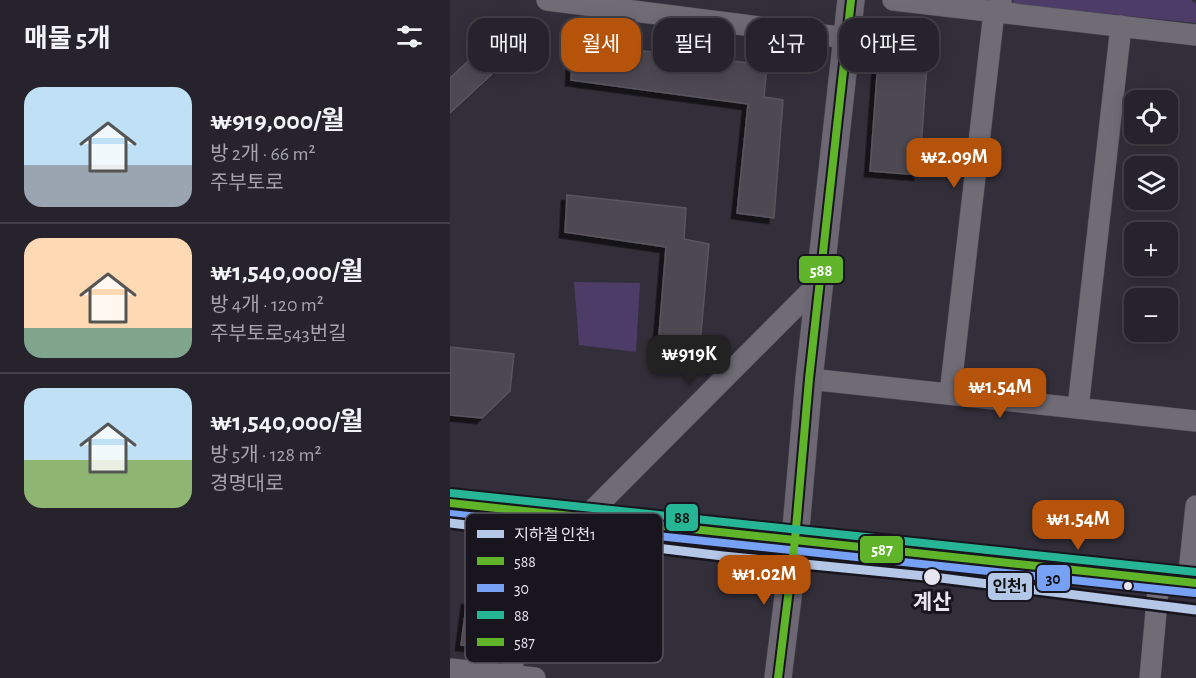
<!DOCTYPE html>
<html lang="ko">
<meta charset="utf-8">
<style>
body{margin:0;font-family:"Alegreya Sans","Noto Sans KR",sans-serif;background:#2e2b34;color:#f1f3f6;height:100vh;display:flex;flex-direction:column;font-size:22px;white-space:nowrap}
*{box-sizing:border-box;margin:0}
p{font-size:20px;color:#a4a4a9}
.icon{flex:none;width:33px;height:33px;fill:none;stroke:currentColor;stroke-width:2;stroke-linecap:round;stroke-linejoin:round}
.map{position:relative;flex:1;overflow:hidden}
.details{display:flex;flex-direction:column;background:#26232c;width:450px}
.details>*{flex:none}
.guide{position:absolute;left:18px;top:18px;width:570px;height:54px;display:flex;gap:12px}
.controls{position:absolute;left:674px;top:90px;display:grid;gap:12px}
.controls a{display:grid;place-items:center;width:54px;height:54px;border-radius:12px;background:#26232c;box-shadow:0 3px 15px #0003,0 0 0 2px #424048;font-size:30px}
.price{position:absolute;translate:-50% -51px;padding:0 14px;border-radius:12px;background:#b45309;color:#fff;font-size:20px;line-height:39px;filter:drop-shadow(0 2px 3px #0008)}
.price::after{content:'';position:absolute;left:50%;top:36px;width:18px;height:14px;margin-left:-9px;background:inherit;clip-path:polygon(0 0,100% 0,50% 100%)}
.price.selected{background:#222;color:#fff}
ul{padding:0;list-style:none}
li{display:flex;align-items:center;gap:18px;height:150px;padding:0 24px}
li+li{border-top:2px solid #424048}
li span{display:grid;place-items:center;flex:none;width:168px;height:120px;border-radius:18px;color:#555}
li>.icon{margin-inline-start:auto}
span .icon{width:72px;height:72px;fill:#fffc;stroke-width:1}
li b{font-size:26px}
h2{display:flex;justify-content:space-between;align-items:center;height:72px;padding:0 24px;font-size:26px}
.pill{padding:0 21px;border-radius:18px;background:#26232c;box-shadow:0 3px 15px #0003,0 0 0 2px #424048;font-size:21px;line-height:54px}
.pill.selected{background:#b45309;color:#fff}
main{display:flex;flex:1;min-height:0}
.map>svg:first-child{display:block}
.green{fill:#4e3c68}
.building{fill:#4d4953;stroke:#59555f;stroke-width:1.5;filter:url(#shadow)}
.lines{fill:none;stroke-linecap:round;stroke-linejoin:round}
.minor-casing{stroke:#514d58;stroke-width:22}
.major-casing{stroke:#514d58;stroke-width:28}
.minor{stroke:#6f6c76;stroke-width:21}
.major{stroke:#6c6773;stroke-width:27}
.bus-1-casing{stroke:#18151e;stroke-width:12}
.bus-2-casing{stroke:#18151e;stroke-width:12}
.bus-3-casing{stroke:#18151e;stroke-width:12}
.bus-4-casing{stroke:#18151e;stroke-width:12}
.bus-1{stroke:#5fb42a;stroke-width:8}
.bus-2{stroke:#76a1f5;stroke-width:8}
.bus-3{stroke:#26b696;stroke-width:8}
.bus-4{stroke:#5fb42a;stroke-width:8}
.metro-1-casing{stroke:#18151e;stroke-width:14}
.metro-1{stroke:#b4c7e7;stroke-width:9}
.stop-dot{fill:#e9e4f2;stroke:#18151e;stroke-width:2}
.labels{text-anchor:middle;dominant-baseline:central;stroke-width:6;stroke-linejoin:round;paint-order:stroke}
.stop-label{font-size:21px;font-weight:bold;fill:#e9e4f2;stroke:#18151e}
.key{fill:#18151e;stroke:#57535e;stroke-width:1.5}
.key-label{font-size:16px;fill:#e9e4f2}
.line-badge{stroke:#18151e;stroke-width:2}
.badge-label{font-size:16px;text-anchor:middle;font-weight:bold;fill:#fff}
.pale-badge-label{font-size:16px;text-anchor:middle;font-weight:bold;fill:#111}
</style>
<main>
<section class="details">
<h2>매물 5개<svg class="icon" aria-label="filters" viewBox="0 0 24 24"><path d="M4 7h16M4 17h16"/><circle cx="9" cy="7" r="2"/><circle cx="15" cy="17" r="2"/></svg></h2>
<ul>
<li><span style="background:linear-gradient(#bfe0f5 65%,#9aa5b1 0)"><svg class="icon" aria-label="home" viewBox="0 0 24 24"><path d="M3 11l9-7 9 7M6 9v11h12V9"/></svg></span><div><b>₩919,000/월</b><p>방 2개 · 66 m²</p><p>주부토로</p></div></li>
<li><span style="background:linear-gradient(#ffd9b3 75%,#7fa58c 0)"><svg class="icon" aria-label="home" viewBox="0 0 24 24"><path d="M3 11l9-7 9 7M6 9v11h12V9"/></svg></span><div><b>₩1,540,000/월</b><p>방 4개 · 120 m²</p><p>주부토로543번길</p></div></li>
<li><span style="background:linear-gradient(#bfe0f5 60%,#8fb573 0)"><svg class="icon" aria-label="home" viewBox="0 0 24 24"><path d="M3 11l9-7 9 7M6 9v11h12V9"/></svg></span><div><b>₩1,540,000/월</b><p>방 5개 · 128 m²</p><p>경명대로</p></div></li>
</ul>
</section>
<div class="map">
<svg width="746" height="678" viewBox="0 0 746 678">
<defs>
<filter id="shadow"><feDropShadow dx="-5.5" dy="5.5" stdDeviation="0" flood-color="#0009"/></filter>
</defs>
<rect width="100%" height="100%" fill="#332f3a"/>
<g class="green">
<polygon points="564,0 741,0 746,4 746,23 561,4"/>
<polygon points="124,282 190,283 186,352 129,345"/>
</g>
<g class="building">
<polygon points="63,19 81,38 0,113 0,78"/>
<polygon points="123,43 317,65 314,97 333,100 324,218 287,213 298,104 121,80"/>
<polygon points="428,61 477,64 469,175 420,171"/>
<polygon points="117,195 236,208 234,239 259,244 248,366 207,360 216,247 115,232"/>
<polygon points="0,347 64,354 60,391 32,418 0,415"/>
<polygon points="17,599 56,604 52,642 46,641 45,649 11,645"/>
</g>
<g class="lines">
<defs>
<g id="minor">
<polyline points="97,0 397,38"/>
<polyline points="443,0 746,35"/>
<polyline points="359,379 746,421"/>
<polyline points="500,394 544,12 551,0"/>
<polyline points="628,408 671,26"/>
<polyline points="0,503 746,583"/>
<polyline points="136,517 370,282"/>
<polyline points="738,582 746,506"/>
<polyline points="0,669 85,678"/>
<polyline points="62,675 77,511"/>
<polyline points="700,678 709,579"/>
</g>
<polyline id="major" points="328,678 345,540 359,379 401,0"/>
</defs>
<use href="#minor" class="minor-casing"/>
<use href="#major" class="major-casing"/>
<use href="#minor" class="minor"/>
<use href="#major" class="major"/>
<defs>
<g id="bus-1">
<polyline points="0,503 345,540"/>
<polyline points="345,540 359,379 401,0"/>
</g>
<polyline id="bus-2" points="0,514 745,593"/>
<polyline id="bus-3" points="1,493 746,572"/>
<polyline id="bus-4" points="328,678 345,540 746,583"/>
</defs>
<use href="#bus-1" class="bus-1-casing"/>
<use href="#bus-2" class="bus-2-casing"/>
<use href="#bus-3" class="bus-3-casing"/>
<use href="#bus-4" class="bus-4-casing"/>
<use href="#bus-1" class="bus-1"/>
<use href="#bus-2" class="bus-2"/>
<use href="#bus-3" class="bus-3"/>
<use href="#bus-4" class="bus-4"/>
<defs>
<polyline id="metro-1" points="0,523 273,556 475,576 746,610"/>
</defs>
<use href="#metro-1" class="metro-1-casing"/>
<use href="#metro-1" class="metro-1"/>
</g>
<g class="stop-dot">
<circle cx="482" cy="577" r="9"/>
<circle cx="678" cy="586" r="5"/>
</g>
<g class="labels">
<g class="stop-label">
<text x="482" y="602">계산</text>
</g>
</g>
<rect x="15" y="513" width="198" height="150" rx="9" class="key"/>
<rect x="27" y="530" width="27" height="8" fill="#b4c7e7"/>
<rect x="27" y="557" width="27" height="8" fill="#5fb42a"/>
<rect x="27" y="584" width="27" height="8" fill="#76a1f5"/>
<rect x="27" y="611" width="27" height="8" fill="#26b696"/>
<rect x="27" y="638" width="27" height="8" fill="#5fb42a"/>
<g class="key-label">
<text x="64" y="540">지하철 인천1</text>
<text x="64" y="567">588</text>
<text x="64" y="594">30</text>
<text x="64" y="621">88</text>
<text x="64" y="648">587</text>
</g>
<g class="line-badge">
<rect x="348" y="255" width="46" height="29" rx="6" fill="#5fb42a"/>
<rect x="215" y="503" width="34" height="29" rx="6" fill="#26b696"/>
<rect x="409" y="535" width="45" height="29" rx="6" fill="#5fb42a"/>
<rect x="586" y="564" width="35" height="28" rx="6" fill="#76a1f5"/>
<rect x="537" y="572" width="46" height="29" rx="6" fill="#b4c7e7"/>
</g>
<g class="badge-label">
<text x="371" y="276">588</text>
<text x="432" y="555">587</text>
</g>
<g class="pale-badge-label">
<text x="232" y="523">88</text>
<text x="603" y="584">30</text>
<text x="560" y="592">인천1</text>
</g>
</svg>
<div class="controls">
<a><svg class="icon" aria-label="locate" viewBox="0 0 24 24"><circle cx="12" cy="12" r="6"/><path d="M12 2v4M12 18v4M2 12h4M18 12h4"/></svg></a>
<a><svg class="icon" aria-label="layers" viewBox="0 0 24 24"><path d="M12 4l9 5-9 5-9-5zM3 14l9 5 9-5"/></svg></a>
<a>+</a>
<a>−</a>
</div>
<b class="price" style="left:504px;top:189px">₩2.09M</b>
<b class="price selected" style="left:239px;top:386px">₩919K</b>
<b class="price" style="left:550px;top:419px">₩1.54M</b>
<b class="price" style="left:628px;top:551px">₩1.54M</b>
<b class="price" style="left:314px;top:606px">₩1.02M</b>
<div class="guide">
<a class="pill">매매</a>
<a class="pill selected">월세</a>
<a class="pill">필터</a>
<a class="pill">신규</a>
<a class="pill">아파트</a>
</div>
</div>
</main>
